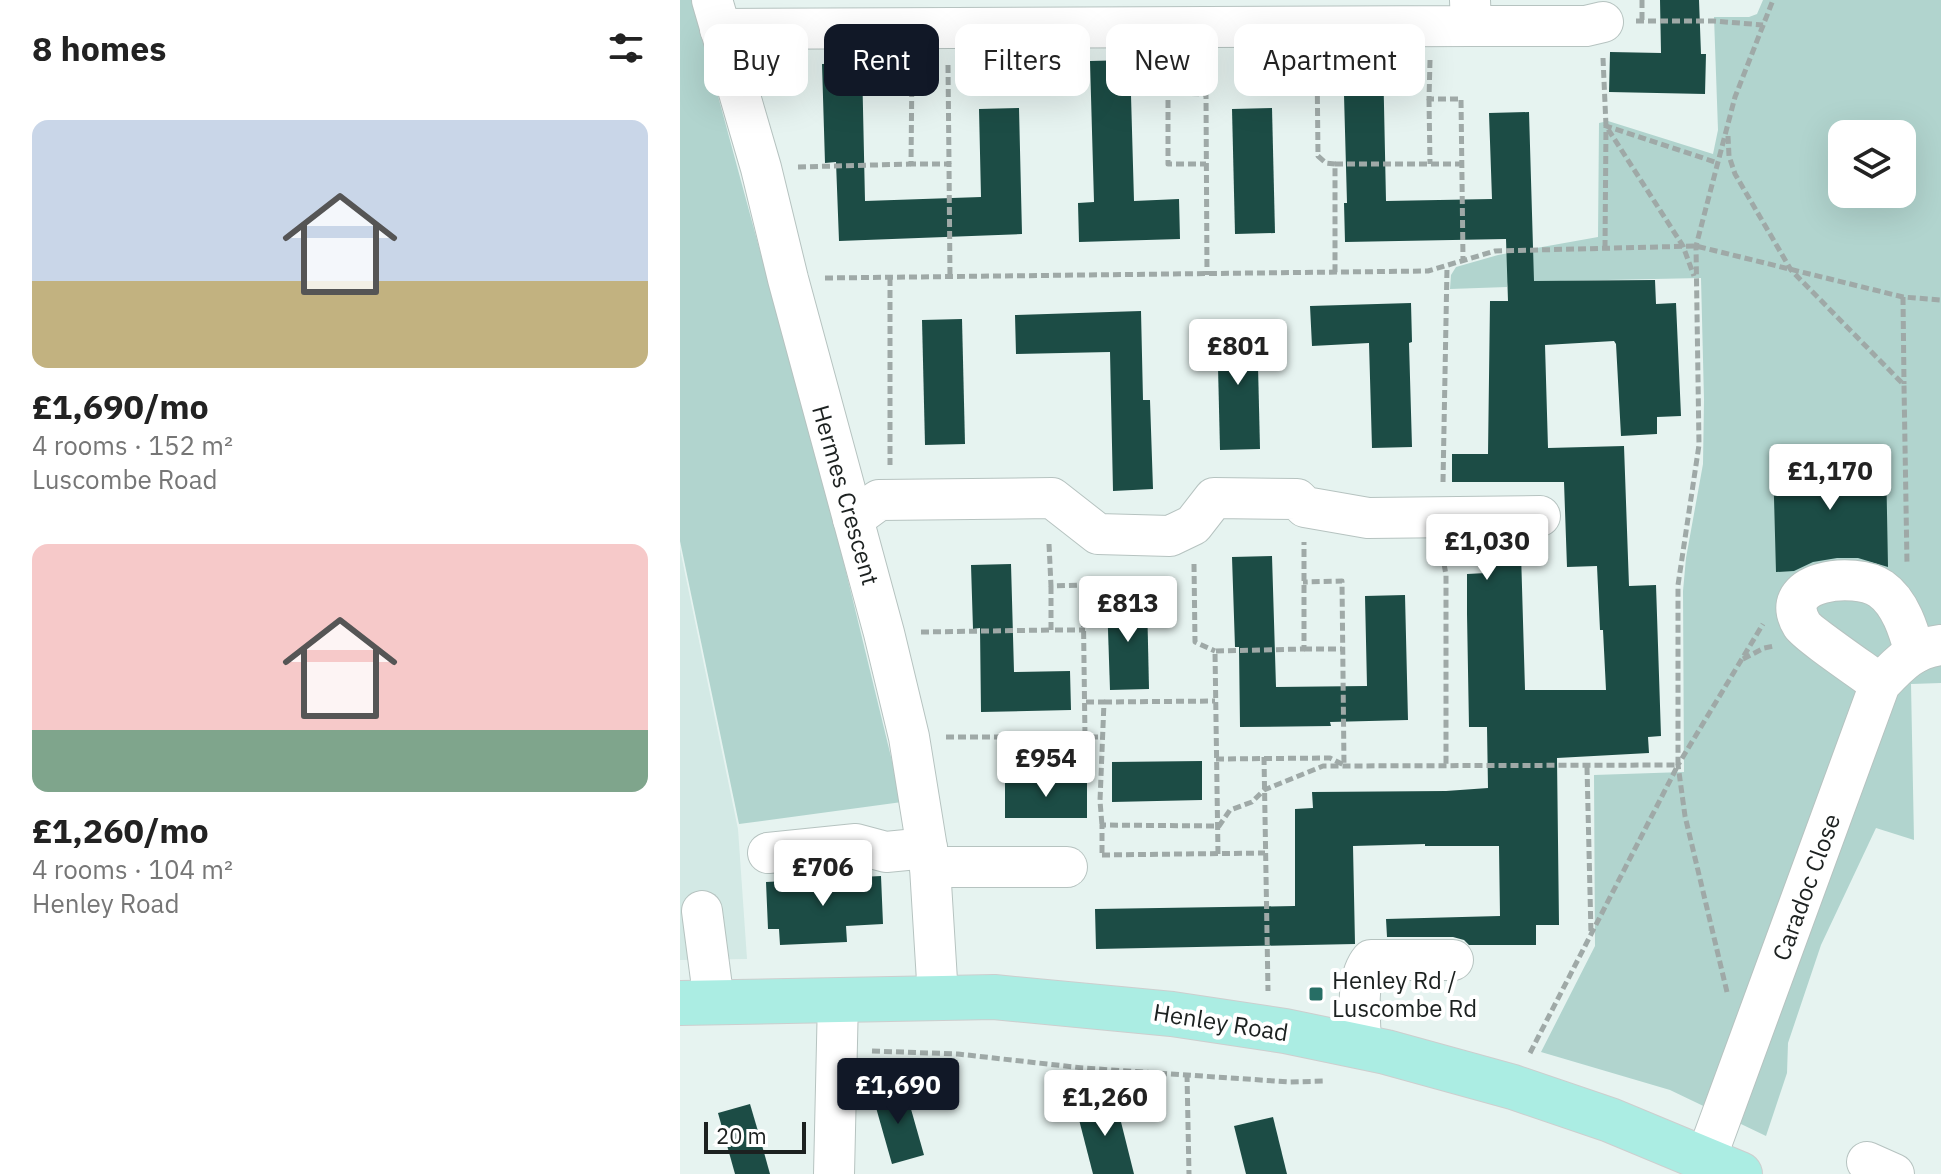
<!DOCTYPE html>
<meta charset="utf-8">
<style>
body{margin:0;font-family:"IBM Plex Sans",sans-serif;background:#f6f6f6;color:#222;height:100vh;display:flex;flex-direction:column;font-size:30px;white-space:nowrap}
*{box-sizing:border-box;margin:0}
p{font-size:26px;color:#767676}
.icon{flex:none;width:44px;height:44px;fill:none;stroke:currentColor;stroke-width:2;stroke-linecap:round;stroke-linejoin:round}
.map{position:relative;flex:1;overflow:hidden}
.drawer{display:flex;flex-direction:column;background:#fff;width:680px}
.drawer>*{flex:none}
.banner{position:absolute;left:24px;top:24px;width:760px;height:72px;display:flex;gap:16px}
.fabs{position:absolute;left:1148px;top:120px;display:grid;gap:16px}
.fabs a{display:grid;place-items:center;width:88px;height:88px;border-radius:16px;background:#fff;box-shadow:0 8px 32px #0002;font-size:40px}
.scale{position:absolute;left:24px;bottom:20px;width:102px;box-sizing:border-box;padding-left:8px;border:4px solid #1c2120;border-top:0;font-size:22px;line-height:28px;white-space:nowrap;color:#1c2120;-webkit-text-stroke:6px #fff;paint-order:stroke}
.price{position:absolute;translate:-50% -68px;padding:0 18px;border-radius:8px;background:#fff;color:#222;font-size:26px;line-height:52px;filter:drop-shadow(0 2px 4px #0008)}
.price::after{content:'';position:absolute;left:50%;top:48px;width:24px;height:18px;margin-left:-12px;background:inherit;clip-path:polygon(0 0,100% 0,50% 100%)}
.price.current{background:#111827;color:#fff}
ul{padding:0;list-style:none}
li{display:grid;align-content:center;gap:16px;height:424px;padding:0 32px}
li span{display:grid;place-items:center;height:248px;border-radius:16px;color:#555}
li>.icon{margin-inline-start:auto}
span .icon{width:144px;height:144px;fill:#fffc;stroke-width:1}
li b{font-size:34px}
h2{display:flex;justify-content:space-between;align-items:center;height:96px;padding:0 32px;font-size:34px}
.chip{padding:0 28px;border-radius:16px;background:#fff;box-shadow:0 8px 32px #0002;font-size:28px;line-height:72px}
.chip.current{background:#111827;color:#fff}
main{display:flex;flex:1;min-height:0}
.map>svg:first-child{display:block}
.built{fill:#d3e9e5}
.green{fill:#b1d4ce;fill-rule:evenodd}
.building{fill:#1c4c45}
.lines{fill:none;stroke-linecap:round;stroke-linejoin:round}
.minor-casing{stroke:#b6c3c0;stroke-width:42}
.major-casing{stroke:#cdcece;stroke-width:46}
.path{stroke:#9fa9a7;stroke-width:5;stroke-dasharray:8 4;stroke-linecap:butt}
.minor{stroke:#fff;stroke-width:40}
.major{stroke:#abede3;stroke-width:44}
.poi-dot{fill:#276e65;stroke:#fff;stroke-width:3}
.labels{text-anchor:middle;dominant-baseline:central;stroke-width:8;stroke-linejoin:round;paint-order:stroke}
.street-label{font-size:24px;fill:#1c2120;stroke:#fff}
.poi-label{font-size:24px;fill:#1c2120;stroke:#fff;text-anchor:start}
</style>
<main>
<section class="drawer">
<h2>8 homes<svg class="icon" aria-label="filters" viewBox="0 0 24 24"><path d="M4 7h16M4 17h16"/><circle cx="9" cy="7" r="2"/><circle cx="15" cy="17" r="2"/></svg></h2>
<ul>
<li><span style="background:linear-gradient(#c9d6e8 65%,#c2b280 0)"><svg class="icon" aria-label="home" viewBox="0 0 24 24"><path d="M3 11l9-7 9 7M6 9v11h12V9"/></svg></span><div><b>£1,690/mo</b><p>4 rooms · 152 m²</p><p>Luscombe Road</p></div></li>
<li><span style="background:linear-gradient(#f6c9c9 75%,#7fa58c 0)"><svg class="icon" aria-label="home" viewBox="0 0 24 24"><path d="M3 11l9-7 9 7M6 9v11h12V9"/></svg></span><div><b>£1,260/mo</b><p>4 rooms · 104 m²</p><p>Henley Road</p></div></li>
</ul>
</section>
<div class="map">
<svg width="1261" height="1174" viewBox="0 0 1261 1174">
<rect width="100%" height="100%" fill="#e6f3f0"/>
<polygon class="built" points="0,549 58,829 67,959 0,960"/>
<g class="green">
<polygon points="0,0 12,0 158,539 222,802 59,824 0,541"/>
<path d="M1083,0H1261V683L1231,684L1234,840L1196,828L1141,945L1108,1043L1107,1073L1086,1136L990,1090L861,1052L915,946L914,775L1004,772L1003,591L1006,558L1023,464L1024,400L1021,278L828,282L827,287L770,289L771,275L776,267L818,255L918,237L919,123L928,121L1033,154L1038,130L1034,17H1069L1077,14ZM1162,134H1222V194H1162Z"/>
</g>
<g class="building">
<polygon points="980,0 1019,0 1021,54 1026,54 1025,94 929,92 930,52 981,53"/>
<polygon points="703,58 706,201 812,199 809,113 849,112 854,281 975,280 976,304 996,303 1001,416 977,417 977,434 941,436 936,344 934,341 865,345 868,448 944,446 949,586 976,585 981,736 968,737 969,753 877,758 879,925 856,925 856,945 789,945 784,940 773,937 707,937 706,919 820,916 819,846 745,846 745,844 673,846 675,944 416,949 415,909 615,906 615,809 633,808 632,792 766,791 808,788 807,727 789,727 787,614 787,574 806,573 805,554 841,553 845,690 926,690 923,630 920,630 917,566 887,567 884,482 772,482 772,454 808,454 810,301 828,301 826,239 665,242 664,203 667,203 663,59"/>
<polygon points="450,60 454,201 499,199 500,239 399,242 398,203 414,202 410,61"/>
<polygon points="182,63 185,201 301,197 299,109 339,108 342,234 159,241 156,162 145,163 142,64"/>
<polygon points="592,108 595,233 555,234 552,109"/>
<polygon points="731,303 732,342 729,343 732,447 692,448 689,343 632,346 630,306"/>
<polygon points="461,311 463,400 470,400 473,489 433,491 430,352 336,354 335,315"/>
<polygon points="282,319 285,444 245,445 242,320"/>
<polygon points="577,324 580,449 540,450 537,325"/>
<polygon points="1206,459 1208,567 1178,558 1157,558 1133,562 1114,571 1096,572 1093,461"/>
<polygon points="592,556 596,687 687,686 685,596 725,595 728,720 650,722 651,726 560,727 559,647 555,647 552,557"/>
<polygon points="331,564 334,672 390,671 391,710 301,712 300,628 293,629 291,565"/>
<polygon points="467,599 469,689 430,690 427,600"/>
<polygon points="522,761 522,800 432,802 432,762"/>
<rect x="325" y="780" width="82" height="38"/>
<polygon points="201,876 203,924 166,926 167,942 100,945 99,929 88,929 86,882"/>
<polygon points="225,1088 244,1155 212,1164 193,1097"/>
<polygon points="435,1098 454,1174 413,1174 396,1108"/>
<polygon points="70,1104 80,1138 90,1174 55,1174 38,1113"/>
<polygon points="593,1117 607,1174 566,1174 554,1126"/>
</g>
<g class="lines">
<defs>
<g id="minor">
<polyline points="32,0 81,168 108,279 204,633 229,737 250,867 258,997"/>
<polyline points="791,26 906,26 923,22"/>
<polyline points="40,29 791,26 790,0"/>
<polyline points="173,519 199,500 372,498 418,534 490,536 513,525 534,498 617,499 625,507 688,518 860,516"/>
<path d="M1200,684C1187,674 1128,634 1122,625C1095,580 1175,571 1201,589C1221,603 1229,632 1235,653"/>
<polyline points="88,853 176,844 206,852 247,848"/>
<polyline points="250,867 387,867"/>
<polyline points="22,911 34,1002"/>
<path d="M681,1047C681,1021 674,980 691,960H773"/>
<path d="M1025,1161L1200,684C1218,665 1233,648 1261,645"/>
<polyline points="1187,1162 1214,1174"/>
<polyline points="154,1174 158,999"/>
</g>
<polyline id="major" points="0,1003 314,997 492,1014 605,1031 706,1052 833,1087 930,1120 1060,1174"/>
</defs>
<use href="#minor" class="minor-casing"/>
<use href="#major" class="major-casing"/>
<g class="path">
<polyline points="962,0 962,20"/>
<polyline points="956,21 1034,21 1083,25"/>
<polyline points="923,58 926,126 1003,246 1014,276"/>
<polyline points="637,60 638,156 646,163 655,164 655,273"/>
<polyline points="750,60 749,99 781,99 783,259"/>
<polyline points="488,64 488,164 526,164"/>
<polyline points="232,65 231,164 269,164 270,277"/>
<polyline points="268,65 269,164"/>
<polyline points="487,93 526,94 527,275"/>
<polyline points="749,99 750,164"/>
<polyline points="1048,136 1049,156 1055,174 1111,270 1224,385 1227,564"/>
<polyline points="655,164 782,164"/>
<polyline points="118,167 231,164"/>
<polyline points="925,248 926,126 1038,163"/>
<polyline points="145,278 748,271 815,251 1016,246 1223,297 1261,300"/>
<polyline points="210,278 210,465"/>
<polyline points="1223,297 1224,384"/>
<polyline points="763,482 767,267"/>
<polyline points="369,544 371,586 403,585 405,737"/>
<polyline points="762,552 766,575 766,766"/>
<polyline points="514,564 515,642 535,651"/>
<polyline points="371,586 371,630 405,630"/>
<polyline points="241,632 371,630"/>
<polyline points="624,649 662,649"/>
<polyline points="1063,659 1084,648 1094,646"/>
<polyline points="406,702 424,702 420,801 422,825"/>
<polyline points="424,702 535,701"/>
<polyline points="266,737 422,737"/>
<polyline points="584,757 588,991"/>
<polyline points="536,759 650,758 664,765 662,581 623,582"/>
<polyline points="907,767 911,934"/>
<polyline points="422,853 422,825 539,826 550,810 572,802 584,790 643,766 998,765"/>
<polyline points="538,854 535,651 624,649 624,542"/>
<polyline points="422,855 585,853"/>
<polyline points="1047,992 1005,816 998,765 1083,624"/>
<polyline points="192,1051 278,1054 403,1068 610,1082 645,1081"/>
<polyline points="850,1053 998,765 998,585 1019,445 1016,246 1055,97 1093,0"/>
<polyline points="507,1074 509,1174"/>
</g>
<use href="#minor" class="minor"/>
<use href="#major" class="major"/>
</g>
<rect class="poi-dot" x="628" y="986" width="16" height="16" rx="4"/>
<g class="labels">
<g class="street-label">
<text transform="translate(166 495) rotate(74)">Hermes Crescent</text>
<text transform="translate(1126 887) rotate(-70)">Caradoc Close</text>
<text transform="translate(541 1022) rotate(9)">Henley Road</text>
</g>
<g class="poi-label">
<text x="652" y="980">Henley Rd /<tspan x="652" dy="28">Luscombe Rd</tspan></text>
</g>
</g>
</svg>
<div class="fabs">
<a><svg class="icon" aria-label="layers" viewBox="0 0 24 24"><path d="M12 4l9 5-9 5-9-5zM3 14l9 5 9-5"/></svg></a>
</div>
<div class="scale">20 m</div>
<b class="price" style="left:558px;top:387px">£801</b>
<b class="price" style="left:1150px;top:512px">£1,170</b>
<b class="price" style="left:807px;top:582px">£1,030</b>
<b class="price" style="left:448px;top:644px">£813</b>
<b class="price" style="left:366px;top:799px">£954</b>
<b class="price" style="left:143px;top:908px">£706</b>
<b class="price current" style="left:218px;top:1126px">£1,690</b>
<b class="price" style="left:425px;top:1138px">£1,260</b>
<div class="banner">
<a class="chip">Buy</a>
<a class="chip current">Rent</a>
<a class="chip">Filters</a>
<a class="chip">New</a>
<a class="chip">Apartment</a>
</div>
</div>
</main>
